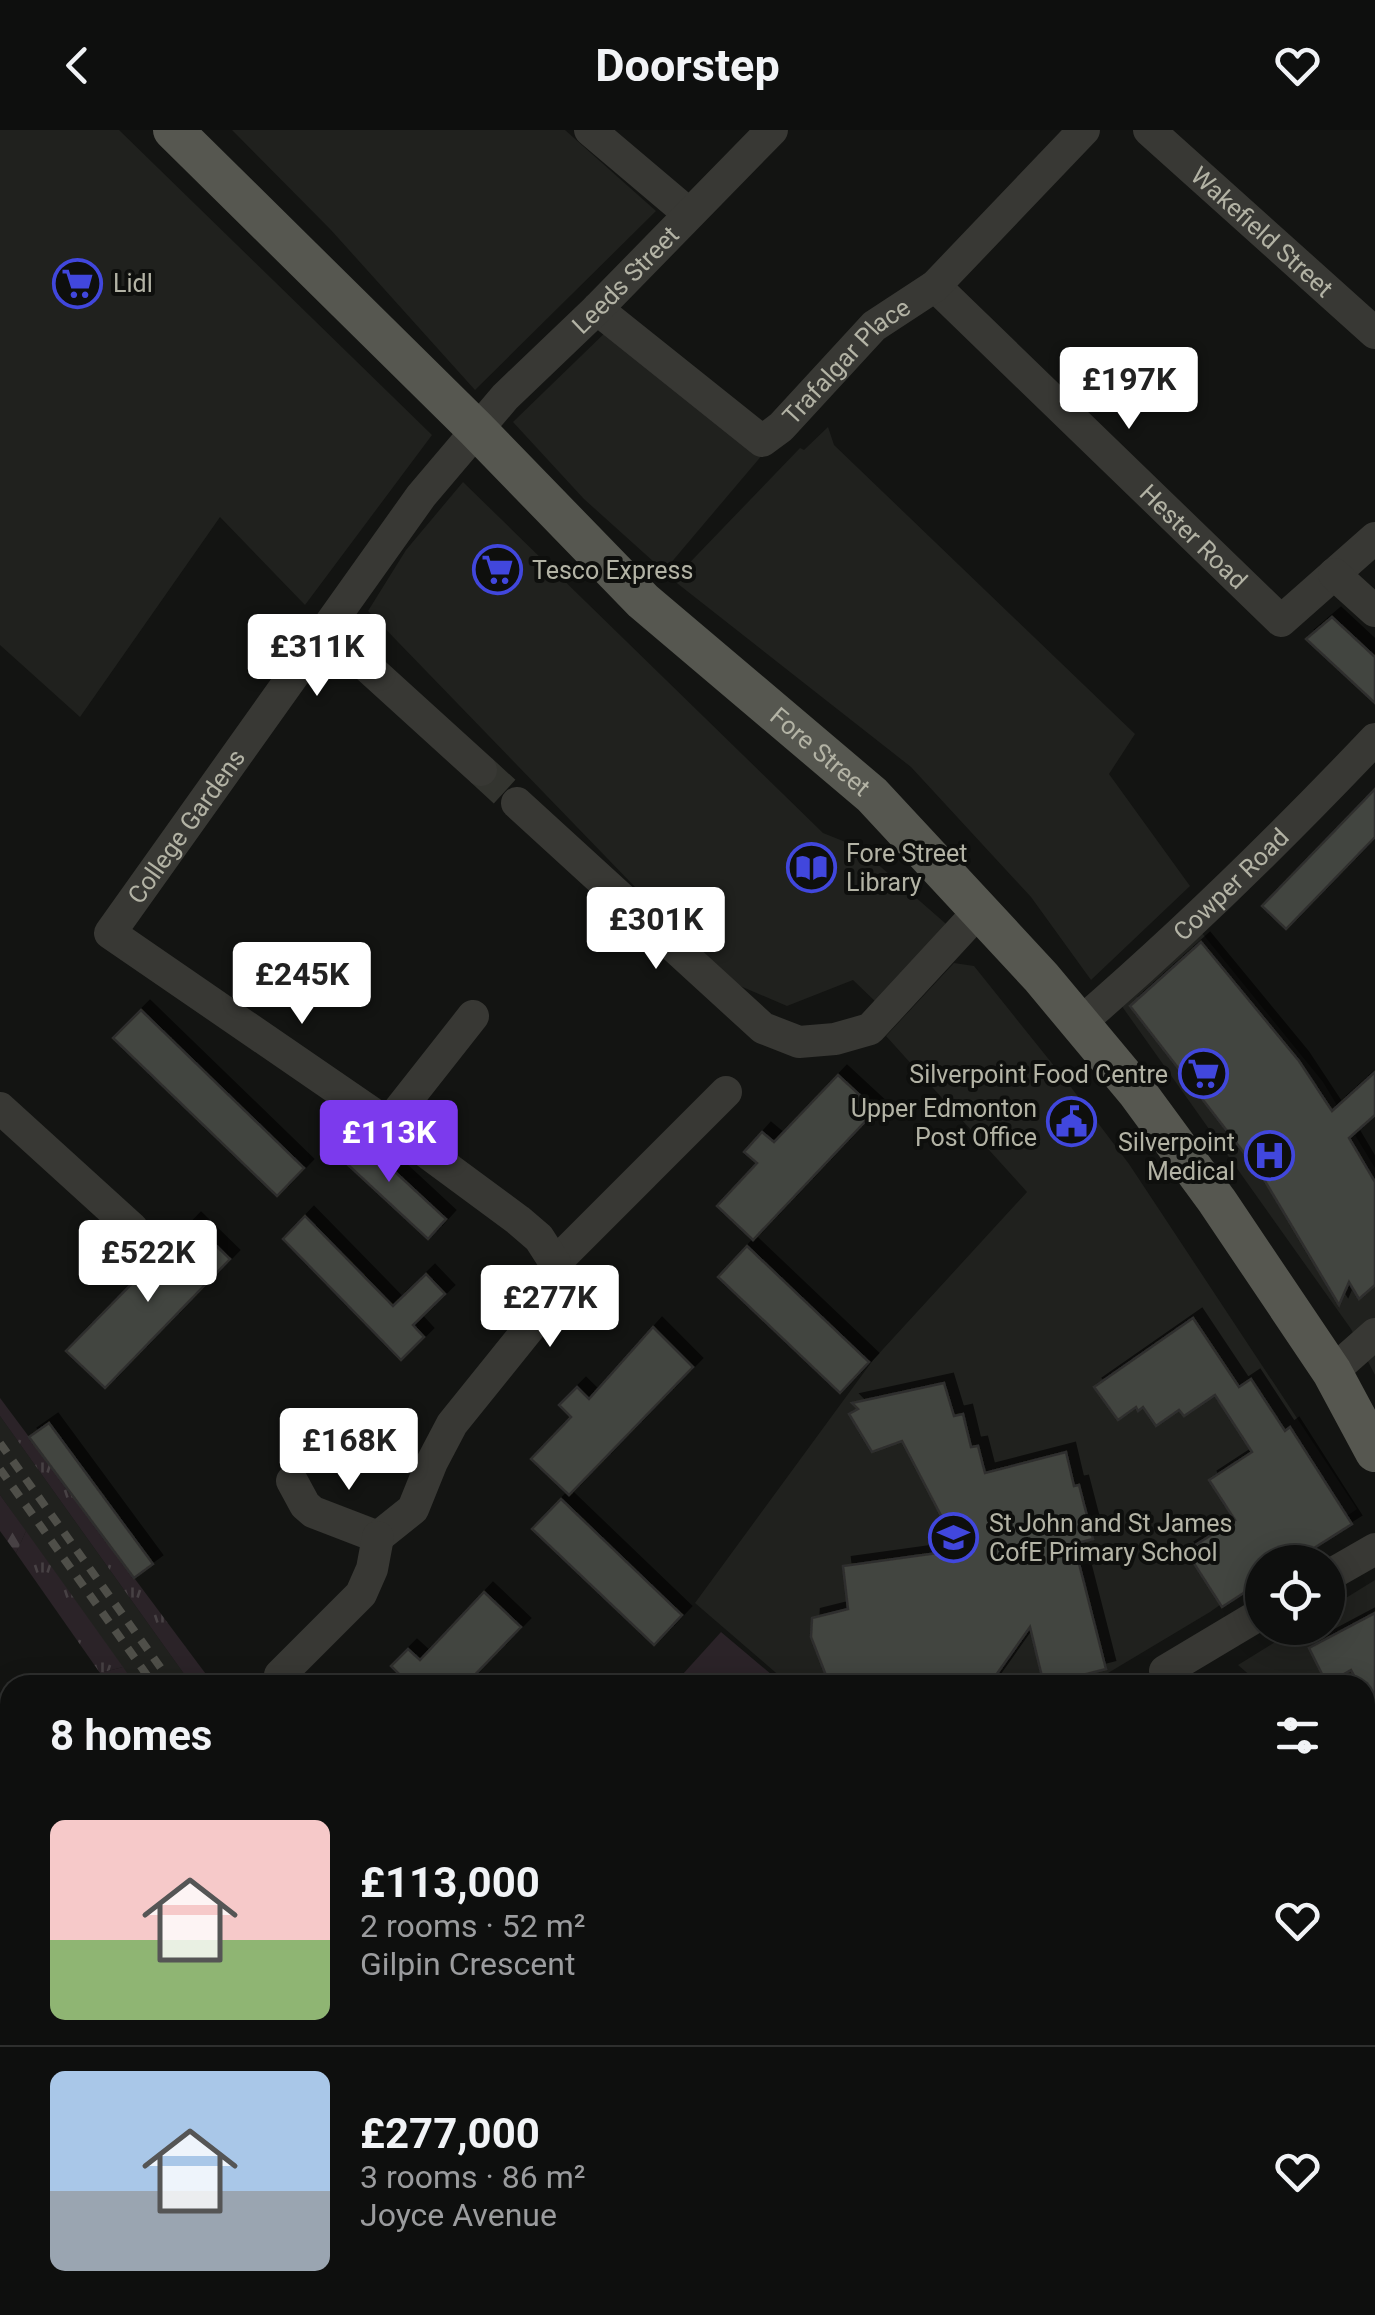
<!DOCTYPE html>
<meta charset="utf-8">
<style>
body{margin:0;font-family:Roboto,sans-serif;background:#1c1d1c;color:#f1f3f6;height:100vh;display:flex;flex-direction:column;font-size:38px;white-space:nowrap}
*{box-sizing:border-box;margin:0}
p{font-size:32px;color:#9b9c9e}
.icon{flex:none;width:55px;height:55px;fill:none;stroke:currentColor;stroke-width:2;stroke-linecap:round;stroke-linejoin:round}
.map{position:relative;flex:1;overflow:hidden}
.details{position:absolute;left:0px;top:1545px;width:1375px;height:640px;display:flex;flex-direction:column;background:#0e0f0e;border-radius:30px 30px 0 0;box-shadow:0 5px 25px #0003,0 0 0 2px #2e2f2e}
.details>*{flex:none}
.buttons{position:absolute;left:1245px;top:1415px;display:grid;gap:20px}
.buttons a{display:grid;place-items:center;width:100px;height:100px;border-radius:50%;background:#0e0f0e;box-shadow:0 5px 25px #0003,0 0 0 2px #2e2f2e;font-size:50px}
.price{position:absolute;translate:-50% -85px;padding:0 22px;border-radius:10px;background:#fff;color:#222;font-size:32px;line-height:65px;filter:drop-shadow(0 2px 5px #0008)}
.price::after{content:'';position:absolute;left:50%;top:60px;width:30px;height:22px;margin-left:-15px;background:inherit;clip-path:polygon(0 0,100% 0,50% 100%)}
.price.selected{background:#7c3aed;color:#fff}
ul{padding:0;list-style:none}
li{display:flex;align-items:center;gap:30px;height:250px;padding:0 50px}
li+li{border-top:2px solid #2e2f2e}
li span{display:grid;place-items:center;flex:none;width:280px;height:200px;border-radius:15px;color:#555}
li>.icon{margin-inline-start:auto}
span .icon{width:120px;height:120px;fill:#fffc;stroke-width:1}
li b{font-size:42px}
h2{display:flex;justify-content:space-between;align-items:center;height:120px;padding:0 50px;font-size:42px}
header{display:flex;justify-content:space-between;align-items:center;height:130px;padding:0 50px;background:#0e0f0e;font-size:45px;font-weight:700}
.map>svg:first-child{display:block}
.built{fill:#20211e}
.grass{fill:url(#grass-tufts)}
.forest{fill:url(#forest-firs)}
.pitch{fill:#2b2328}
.building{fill:#43443f;stroke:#2f2f2d;stroke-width:2.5;filter:url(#shadow)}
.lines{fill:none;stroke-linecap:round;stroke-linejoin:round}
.minor-tunnel{stroke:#33342f;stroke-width:32;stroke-dasharray:32 16;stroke-linecap:butt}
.minor{stroke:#383834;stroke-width:32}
.major{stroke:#565750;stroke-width:40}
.rail{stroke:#4f4f49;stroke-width:8;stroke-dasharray:12 10;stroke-linecap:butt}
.labels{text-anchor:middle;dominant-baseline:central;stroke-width:8;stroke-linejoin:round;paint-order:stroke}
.street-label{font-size:25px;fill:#b3b3a5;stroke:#0e0f0d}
.poi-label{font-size:25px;fill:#b3b3a5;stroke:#0e0f0d;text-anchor:start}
</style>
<header><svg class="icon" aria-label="back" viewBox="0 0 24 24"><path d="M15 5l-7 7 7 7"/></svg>Doorstep<svg class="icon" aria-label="heart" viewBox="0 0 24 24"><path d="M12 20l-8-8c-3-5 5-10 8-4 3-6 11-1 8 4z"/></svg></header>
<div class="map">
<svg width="1375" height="2185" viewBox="0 0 1375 2185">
<defs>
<pattern id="grass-tufts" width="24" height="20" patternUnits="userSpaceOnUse" patternTransform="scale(2.5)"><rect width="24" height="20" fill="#2b2328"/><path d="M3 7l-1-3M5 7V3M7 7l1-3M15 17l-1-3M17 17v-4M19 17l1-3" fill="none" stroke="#474144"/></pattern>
<pattern id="forest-firs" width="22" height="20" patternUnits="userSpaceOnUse" patternTransform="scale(2.5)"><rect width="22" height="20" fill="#2b2328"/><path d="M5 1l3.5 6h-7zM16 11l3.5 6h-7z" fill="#474144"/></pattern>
<filter id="shadow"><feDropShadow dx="9" dy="-9" stdDeviation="0" flood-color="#0009"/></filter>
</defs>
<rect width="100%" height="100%" fill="#131412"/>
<g class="built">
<polygon points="0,0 119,0 432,305 305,475 220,387 80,587 0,515"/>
<polygon points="232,0 565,0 656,81 475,260 331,100"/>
<polygon points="610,198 763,324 664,441 584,369 513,292"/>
<polygon points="828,297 834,315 1135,604 1109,644 1190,756 1091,850 1031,767 911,637 673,450 800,318 804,320"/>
<polygon points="463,352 823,703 858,717 953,800 879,875 853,850 787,876 724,849 368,481 406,420"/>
<polygon points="1202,803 1323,952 1375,1038 1375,1245 1351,1199 1121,875"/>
<polygon points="954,833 974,836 1067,952 1129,1034 1357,1379 1281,1432 1262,1432 1262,1445 1210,1482 1088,1555 790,1555 695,1473 873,1230 1027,1062 886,906"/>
<polygon points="0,1286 192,1555 135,1555 0,1365"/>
<polygon points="1375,1450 1375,1680 1365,1690 1365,1555 1261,1555 1238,1535 1298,1498 1328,1498 1328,1479"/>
<polygon points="580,2175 635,2175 643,2185 588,2185"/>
</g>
<g class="grass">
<polygon points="0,1268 214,1555 192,1555 0,1286"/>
<polygon points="26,1401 123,1537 100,1543 16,1423"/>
</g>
<g class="forest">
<polygon points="0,1365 26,1401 16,1423 0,1401"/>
<polygon points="123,1537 135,1555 109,1555 100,1543"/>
<polygon points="503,2175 580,2175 588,2185 515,2185"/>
</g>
<polygon class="pitch" points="721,1502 784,1555 673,1555"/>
<g class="building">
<polygon points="1332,487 1375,527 1375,573 1306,509"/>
<polygon points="1375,659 1375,707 1286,799 1262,776"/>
<polygon points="1201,812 1299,931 1332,981 1375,942 1375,985 1349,1008 1375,1052 1375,1155 1359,1169 1349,1152 1339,1175 1262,1046 1130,876"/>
<polygon points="141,880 304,1038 277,1066 113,908"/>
<polygon points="838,945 876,980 753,1110 717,1076 757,1033 744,1022 762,1002 774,1012"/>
<polygon points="351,1001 446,1089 428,1109 332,1020"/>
<polygon points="305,1086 393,1176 426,1144 445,1164 413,1195 424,1207 401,1230 283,1109"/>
<polygon points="192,1092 230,1129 105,1258 66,1221"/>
<polygon points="747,1116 869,1232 840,1263 718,1147"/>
<polygon points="1193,1188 1239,1257 1251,1249 1285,1301 1290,1297 1352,1394 1292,1432 1262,1432 1262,1451 1222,1477 1186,1421 1235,1390 1209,1350 1252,1322 1215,1265 1184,1286 1179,1280 1156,1296 1143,1277 1138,1281 1136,1277 1118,1290 1094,1257"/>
<polygon points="653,1197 693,1237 569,1365 531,1329 571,1287 559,1275 577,1257 589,1269"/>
<polygon points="944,1253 954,1286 963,1284 971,1317 978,1316 985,1343 1066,1322 1074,1356 1079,1355 1093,1409 1074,1414 1106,1539 1044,1555 1030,1497 989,1555 833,1555 825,1543 811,1507 812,1488 848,1479 843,1436 959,1420 902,1311 872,1322 849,1284 858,1279 852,1273"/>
<polygon points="49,1293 153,1434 134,1448 29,1307"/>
<polygon points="561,1369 682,1485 654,1515 532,1399"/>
<polygon points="484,1462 521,1497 465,1555 397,1555 403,1548 391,1536 408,1519 420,1530"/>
<polygon points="1375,1483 1375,1585 1365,1567 1365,1555 1359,1555 1351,1540 1327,1554 1309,1518"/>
</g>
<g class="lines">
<polyline class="minor-tunnel" points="481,640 517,673"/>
<g class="minor">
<polyline points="590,0 688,83"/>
<path id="s1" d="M1149,0L1375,203"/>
<path id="s2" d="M935,156L1281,491L1375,408"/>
<path id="s3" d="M597,179L762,311L781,297L874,196L935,156L1084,0"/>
<polyline points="1334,444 1375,481"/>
<polyline points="328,501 481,640"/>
<polyline points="517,673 763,898 799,912 835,909 870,899 978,782"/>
<path id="s4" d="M1080,893C1183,804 1281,708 1375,609"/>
<polyline points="0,978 132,1098"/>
<polyline points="388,994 473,886"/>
<polyline points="555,1133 726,962"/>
<polyline points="1332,1242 1375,1204"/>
<polyline points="292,1351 305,1375 313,1382 378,1407"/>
<path id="s5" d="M378,1407L413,1379L432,1332L452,1294L551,1171L555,1133L539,1108L518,1090L388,994L110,803L421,366L505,267L597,179L772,0"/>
<polyline points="1328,1446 1375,1419"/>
<polyline points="1165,1541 1262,1483"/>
<polyline points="280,1545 361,1464 372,1439 378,1407"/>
<polyline points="1365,1732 1375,1721"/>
<polyline points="0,1807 10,1811"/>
<polyline points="0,1996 10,1983"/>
<polyline points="1365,2060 1375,2069"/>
<polyline points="276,2175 288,2185"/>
<polyline points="1006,2175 1020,2185"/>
</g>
<path class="major" id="s6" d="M173,0L476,299L643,471L872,665L1041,847L1137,962L1217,1071L1332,1242L1375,1322"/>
<g class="rail">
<polyline points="0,1313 173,1555"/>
<polyline points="0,1339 154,1555"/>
<polyline points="599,2175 606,2185"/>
<polyline points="618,2175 625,2185"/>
</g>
</g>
<defs>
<symbol id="supermarket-ring" viewBox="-11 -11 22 22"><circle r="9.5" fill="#0e0f0d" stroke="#4147dd" stroke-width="1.5"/><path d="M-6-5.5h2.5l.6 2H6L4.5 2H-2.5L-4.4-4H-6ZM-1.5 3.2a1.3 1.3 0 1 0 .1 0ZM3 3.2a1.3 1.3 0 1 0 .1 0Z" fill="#4147dd"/></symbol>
<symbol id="library-ring" viewBox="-11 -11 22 22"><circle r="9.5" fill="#0e0f0d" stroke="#4147dd" stroke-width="1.5"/><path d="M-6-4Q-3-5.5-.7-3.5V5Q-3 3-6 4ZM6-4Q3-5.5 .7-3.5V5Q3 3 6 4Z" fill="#4147dd"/></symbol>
<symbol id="civic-ring" viewBox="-11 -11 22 22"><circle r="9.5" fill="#0e0f0d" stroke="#4147dd" stroke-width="1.5"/><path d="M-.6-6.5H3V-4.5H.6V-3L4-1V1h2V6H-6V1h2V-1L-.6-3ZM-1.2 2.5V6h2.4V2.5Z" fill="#4147dd"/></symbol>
<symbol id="hospital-ring" viewBox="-11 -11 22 22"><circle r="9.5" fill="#0e0f0d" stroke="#4147dd" stroke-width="1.5"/><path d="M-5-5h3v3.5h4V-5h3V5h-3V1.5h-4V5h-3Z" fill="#4147dd"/></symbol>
<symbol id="school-ring" viewBox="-11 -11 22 22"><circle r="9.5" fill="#0e0f0d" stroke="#4147dd" stroke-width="1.5"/><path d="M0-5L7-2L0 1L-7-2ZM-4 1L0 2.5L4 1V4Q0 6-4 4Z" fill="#4147dd"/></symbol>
</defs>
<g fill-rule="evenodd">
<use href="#supermarket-ring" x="50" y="126" width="55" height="55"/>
<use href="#supermarket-ring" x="470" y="412" width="55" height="55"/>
<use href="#library-ring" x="784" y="710" width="55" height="55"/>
<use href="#supermarket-ring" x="1176" y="916" width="55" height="55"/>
<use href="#civic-ring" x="1044" y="964" width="55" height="55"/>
<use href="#hospital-ring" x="1242" y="998" width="55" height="55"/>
<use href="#school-ring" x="926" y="1380" width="55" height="55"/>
</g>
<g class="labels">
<g class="street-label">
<text stroke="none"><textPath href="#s1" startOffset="152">Wakefield Street</textPath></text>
<text stroke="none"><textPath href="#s5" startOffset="1725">Leeds Street</textPath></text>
<text stroke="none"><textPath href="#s3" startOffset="328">Trafalgar Place</textPath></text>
<text stroke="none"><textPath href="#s2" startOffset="360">Hester Road</textPath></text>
<text stroke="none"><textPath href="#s6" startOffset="898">Fore Street</textPath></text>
<text stroke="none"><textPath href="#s5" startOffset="1022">College Gardens</textPath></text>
<text stroke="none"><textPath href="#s4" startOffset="205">Cowper Road</textPath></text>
</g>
<g class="poi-label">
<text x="113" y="153">Lidl</text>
<text x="532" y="440">Tesco Express</text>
<text x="846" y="723">Fore Street<tspan x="846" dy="29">Library</tspan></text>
<text x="1168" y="944" text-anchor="end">Silverpoint Food Centre</text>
<text x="1037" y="978" text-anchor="end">Upper Edmonton<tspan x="1037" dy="29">Post Office</tspan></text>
<text x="1235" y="1012" text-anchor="end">Silverpoint<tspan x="1235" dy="29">Medical</tspan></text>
<text x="989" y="1393">St John and St James<tspan x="989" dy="29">CofE Primary School</tspan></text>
</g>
</g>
</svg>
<div class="buttons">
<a><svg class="icon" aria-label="locate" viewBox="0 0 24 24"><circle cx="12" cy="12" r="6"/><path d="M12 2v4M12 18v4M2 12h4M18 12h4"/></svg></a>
</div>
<b class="price" style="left:1129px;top:302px">£197K</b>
<b class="price" style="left:317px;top:569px">£311K</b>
<b class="price" style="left:656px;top:842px">£301K</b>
<b class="price" style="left:302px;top:897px">£245K</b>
<b class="price selected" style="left:389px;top:1055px">£113K</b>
<b class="price" style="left:148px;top:1175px">£522K</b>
<b class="price" style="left:550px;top:1220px">£277K</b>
<b class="price" style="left:349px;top:1363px">£168K</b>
<section class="details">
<h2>8 homes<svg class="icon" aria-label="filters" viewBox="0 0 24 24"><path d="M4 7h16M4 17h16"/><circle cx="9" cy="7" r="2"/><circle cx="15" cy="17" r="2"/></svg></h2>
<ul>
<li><span style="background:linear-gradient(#f6c9c9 60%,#8fb573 0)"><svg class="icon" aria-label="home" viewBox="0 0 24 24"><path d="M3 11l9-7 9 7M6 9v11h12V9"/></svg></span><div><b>£113,000</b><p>2 rooms · 52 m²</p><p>Gilpin Crescent</p></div><svg class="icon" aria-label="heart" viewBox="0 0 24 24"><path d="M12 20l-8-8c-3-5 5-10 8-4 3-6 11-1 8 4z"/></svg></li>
<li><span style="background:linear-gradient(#a9c7e8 60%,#9aa5b1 0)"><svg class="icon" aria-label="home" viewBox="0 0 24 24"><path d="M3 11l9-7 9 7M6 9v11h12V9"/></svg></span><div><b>£277,000</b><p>3 rooms · 86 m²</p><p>Joyce Avenue</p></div><svg class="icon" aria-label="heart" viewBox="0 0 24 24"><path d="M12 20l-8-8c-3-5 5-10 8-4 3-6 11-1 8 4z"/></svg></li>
</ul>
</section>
</div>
